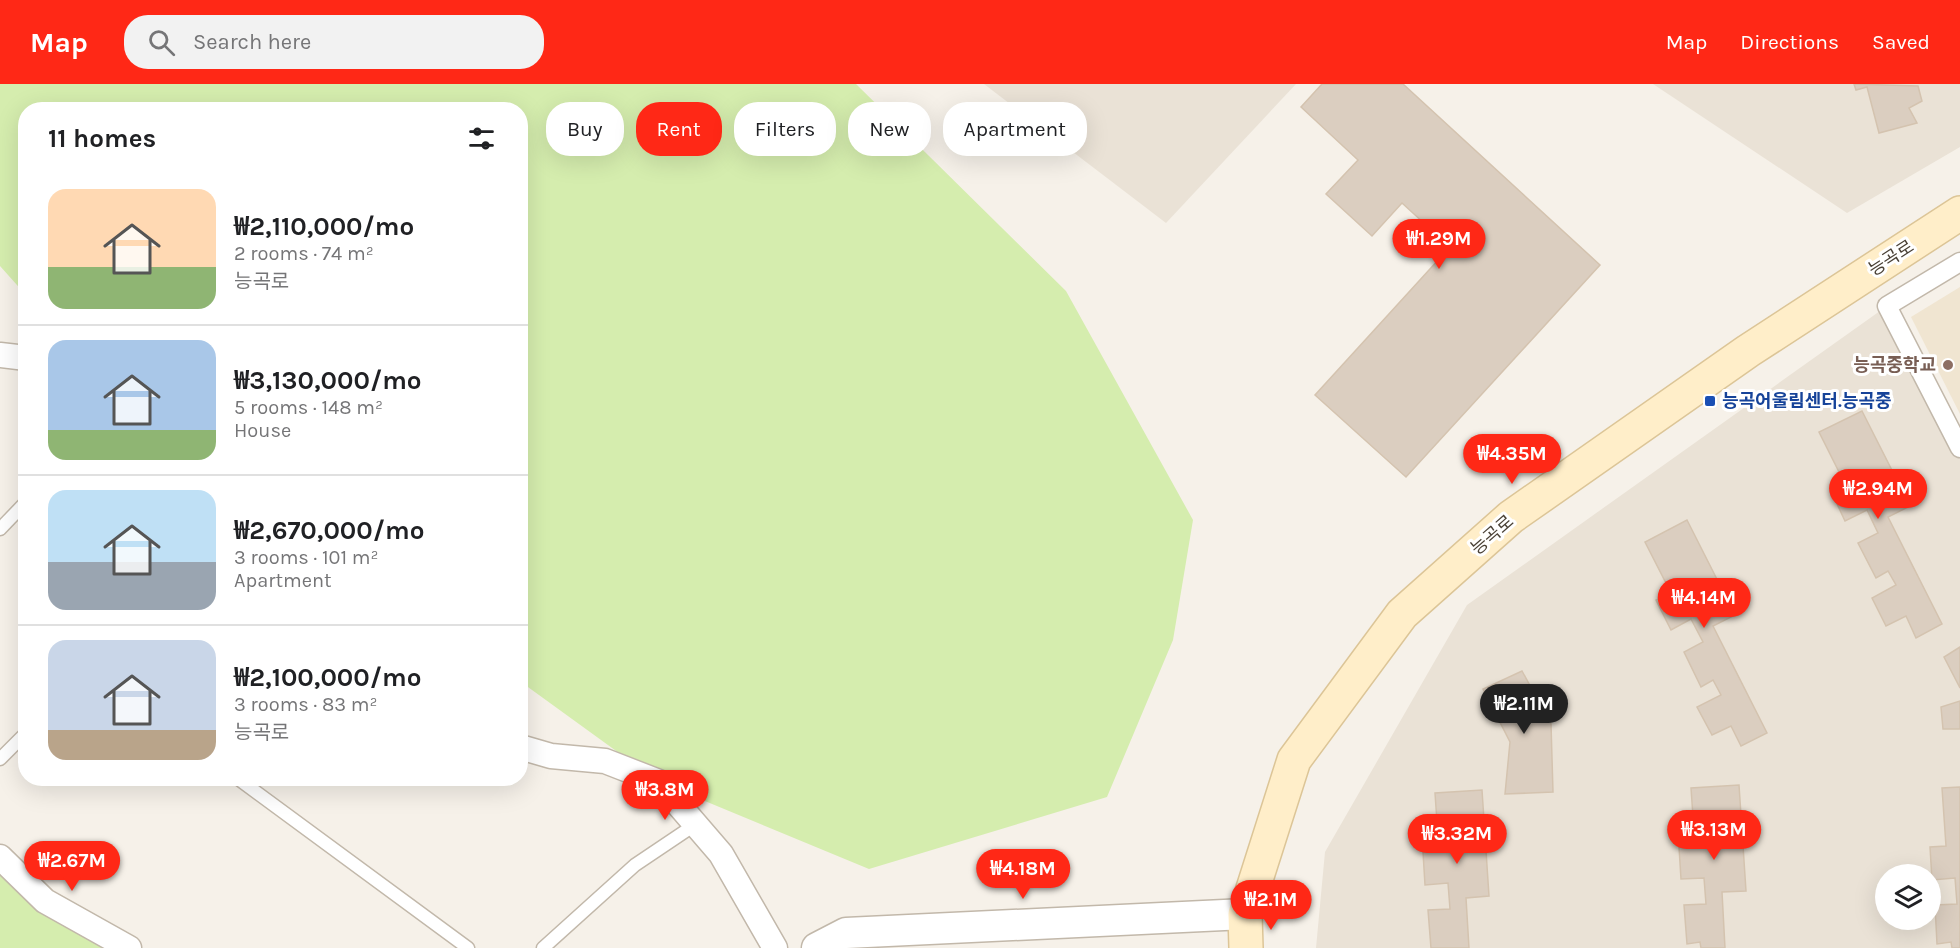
<!DOCTYPE html>
<meta charset="utf-8">
<style>
body{margin:0;font-family:Karla,"Noto Sans KR",sans-serif;background:#f2f2f2;color:#202124;height:100vh;display:flex;flex-direction:column;font-size:22px;white-space:nowrap}
*{box-sizing:border-box;margin:0}
p{font-size:20px;color:#757577}
.icon{flex:none;width:33px;height:33px;fill:none;stroke:currentColor;stroke-width:2;stroke-linecap:round;stroke-linejoin:round}
.map{position:relative;flex:1;overflow:hidden}
.drawer{position:absolute;left:18px;top:18px;width:510px;height:684px;display:flex;flex-direction:column;background:#fff;border-radius:24px;box-shadow:0 6px 24px #0002}
.drawer>*{flex:none}
.banner{position:absolute;left:546px;top:18px;width:570px;height:54px;display:flex;gap:12px}
.fabs{position:absolute;left:1875px;top:780px;display:grid;gap:12px}
.fabs a{display:grid;place-items:center;width:66px;height:66px;border-radius:50%;background:#fff;box-shadow:0 6px 24px #0002;font-size:30px}
.price{position:absolute;translate:-50% -51px;padding:0 14px;border-radius:21px;background:#ff2816;color:#fff;font-size:20px;line-height:39px;filter:drop-shadow(0 2px 3px #0008)}
.price::after{content:'';position:absolute;left:50%;top:36px;width:18px;height:14px;margin-left:-9px;background:inherit;clip-path:polygon(0 0,100% 0,50% 100%)}
.price.current{background:#222;color:#fff}
ul{padding:0;list-style:none}
li{display:flex;align-items:center;gap:18px;height:150px;padding:0 30px}
li+li{border-top:2px solid #e0e0e0}
li span{display:grid;place-items:center;flex:none;width:168px;height:120px;border-radius:18px;color:#555}
li>.icon{margin-inline-start:auto}
span .icon{width:72px;height:72px;fill:#fffc;stroke-width:1}
li b{font-size:26px}
h2{display:flex;justify-content:space-between;align-items:center;height:72px;padding:0 30px;font-size:26px}
.chip{padding:0 21px;border-radius:24px;background:#fff;box-shadow:0 6px 24px #0002;font-size:21px;line-height:54px}
.chip.current{background:#ff2816;color:#fff}
header{display:flex;align-items:center;gap:36px;box-sizing:border-box;height:84px;padding:0 30px;background:#ff2816;color:#fff}
header strong{font-size:28px}
nav{display:flex;gap:33px;margin-inline-start:auto;font-size:21px}
.search{width:420px;height:54px;background:#f2f2f2;display:flex;align-items:center;gap:15px;box-sizing:border-box;padding:0 21px;border-radius:24px;color:#757577;font-size:22px}
.map>svg:first-child{display:block}
.residential{fill:#eae2d6;fill-rule:evenodd}
.education{fill:#f0e5d1}
.green{fill:#d5edae}
.building{fill:#dbcec0;stroke:#d4c3af;stroke-width:1.5}
.lines{fill:none;stroke-linecap:round;stroke-linejoin:round}
.service-casing{stroke:#c2b8aa;stroke-width:15}
.pedestrian-casing{stroke:#c2b8aa;stroke-width:21}
.minor-casing{stroke:#c2b8aa;stroke-width:27}
.tertiary-casing{stroke:#c2b8aa;stroke-width:33}
.secondary-casing{stroke:#dcc597;stroke-width:36}
.service{stroke:#fff;stroke-width:12}
.pedestrian{stroke:#fff;stroke-width:18}
.minor{stroke:#fff;stroke-width:24}
.tertiary{stroke:#fff;stroke-width:30}
.secondary{stroke:#ffeec9;stroke-width:33}
.education-dot{fill:#8d6e63;stroke:#fff;stroke-width:2}
.transit-dot{fill:#1a4fb4;stroke:#fff;stroke-width:2}
.labels{text-anchor:middle;dominant-baseline:central;stroke-width:6;stroke-linejoin:round;paint-order:stroke}
.street-label{font-size:18px;fill:#4a4136;stroke:#fff}
.education-label{font-size:18px;font-weight:bold;fill:#785e54;stroke:#fff;text-anchor:end}
.transit-label{font-size:18px;font-weight:bold;fill:#164399;stroke:#fff;text-anchor:start}
</style>
<header>
<strong>Map</strong>
<div class="search"><svg class="icon" aria-label="search" viewBox="0 0 24 24"><circle cx="10" cy="10" r="6"/><path d="M15 15l6 6"/></svg>Search here</div>
<nav><a>Map</a><a>Directions</a><a>Saved</a></nav>
</header>
<div class="map">
<svg width="1960" height="864" viewBox="0 0 1960 864">
<rect width="100%" height="100%" fill="#f6f1e9"/>
<g class="residential">
<polygon points="984,0 1296,0 1166,139"/>
<polygon points="1653,0 1960,0 1960,63 1847,129"/>
<path d="M1887,222L1960,364V864H1316L1325,768L1467,521ZM1886,790H1930V836H1886Z"/>
</g>
<polygon class="education" points="1960,203 1960,330 1911,233"/>
<g class="green">
<polygon points="0,0 856,0 1066,207 1193,436 1173,556 1107,713 869,785 659,698 521,598 520,26 26,26 25,210 0,182"/>
<polygon points="0,787 95,851 103,864 0,864"/>
</g>
<g class="building">
<polygon points="1322,0 1403,0 1600,181 1406,393 1315,311 1450,163 1402,119 1372,152 1326,110 1358,76 1301,23"/>
<polygon points="1854,0 1918,2 1922,17 1909,24 1917,39 1879,49 1867,3 1856,6"/>
<polygon points="1862,327 1910,422 1888,433 1942,540 1916,554 1906,532 1886,542 1872,514 1896,501 1888,487 1876,494 1858,459 1878,449 1867,426 1845,437 1831,407 1845,400 1819,348"/>
<polygon points="1687,436 1735,531 1713,542 1767,649 1741,662 1731,642 1712,651 1697,623 1721,611 1713,596 1701,603 1684,568 1703,558 1691,535 1671,546 1656,516 1671,509 1645,458"/>
<polygon points="1960,563 1960,604 1944,573"/>
<polygon points="1522,587 1551,640 1553,708 1505,710 1510,658 1483,605"/>
<polygon points="1960,617 1960,645 1943,645 1941,623"/>
<polygon points="1739,701 1746,807 1722,808 1725,864 1701,864 1700,858 1687,860 1684,821 1706,820 1704,794 1681,795 1679,763 1695,761 1691,704"/>
<polygon points="1960,703 1960,864 1952,864 1951,858 1937,860 1935,821 1957,820 1955,794 1932,796 1930,763 1946,762 1942,704"/>
<polygon points="1482,706 1489,812 1466,814 1469,864 1431,864 1428,826 1450,825 1448,799 1425,801 1423,768 1439,767 1435,709"/>
</g>
<g class="lines">
<defs>
<g id="service">
<polyline points="0,445 26,418"/>
<polyline points="0,675 26,649"/>
<polyline points="237,694 468,864"/>
<polyline points="543,864 635,781 696,740"/>
</g>
<polyline id="pedestrian" points="1960,178 1887,222 1960,364"/>
<g id="minor">
<polyline points="0,271 26,274"/>
<polyline points="520,663 551,672 605,677 659,698 721,770 775,864"/>
<polyline points="0,773 45,817 129,864"/>
</g>
<polyline id="tertiary" points="817,864 846,849 1245,830"/>
<polyline id="secondary" points="1246,864 1245,830 1294,676 1402,530 1511,433 1748,267 1960,129"/>
</defs>
<use href="#service" class="service-casing"/>
<use href="#pedestrian" class="pedestrian-casing"/>
<use href="#minor" class="minor-casing"/>
<use href="#tertiary" class="tertiary-casing"/>
<use href="#secondary" class="secondary-casing"/>
<use href="#service" class="service"/>
<use href="#pedestrian" class="pedestrian"/>
<use href="#minor" class="minor"/>
<use href="#tertiary" class="tertiary"/>
<use href="#secondary" class="secondary"/>
</g>
<circle class="education-dot" cx="1948" cy="281" r="6"/>
<rect class="transit-dot" x="1704" y="311" width="12" height="12" rx="3"/>
<g class="labels">
<g class="street-label">
<text transform="translate(1891 174) rotate(-33)">능곡로</text>
<text transform="translate(1492 451) rotate(-41)">능곡로</text>
</g>
<g class="education-label">
<text x="1936" y="281">능곡중학교</text>
</g>
<g class="transit-label">
<text x="1722" y="317">능곡어울림센터.능곡중</text>
</g>
</g>
</svg>
<div class="fabs">
<a><svg class="icon" aria-label="layers" viewBox="0 0 24 24"><path d="M12 4l9 5-9 5-9-5zM3 14l9 5 9-5"/></svg></a>
</div>
<b class="price" style="left:1439px;top:186px">₩1.29M</b>
<b class="price" style="left:1512px;top:401px">₩4.35M</b>
<b class="price" style="left:1878px;top:436px">₩2.94M</b>
<b class="price" style="left:1704px;top:545px">₩4.14M</b>
<b class="price current" style="left:1524px;top:651px">₩2.11M</b>
<b class="price" style="left:665px;top:737px">₩3.8M</b>
<b class="price" style="left:1714px;top:777px">₩3.13M</b>
<b class="price" style="left:1457px;top:781px">₩3.32M</b>
<b class="price" style="left:72px;top:808px">₩2.67M</b>
<b class="price" style="left:1023px;top:816px">₩4.18M</b>
<b class="price" style="left:1271px;top:847px">₩2.1M</b>
<div class="banner">
<a class="chip">Buy</a>
<a class="chip current">Rent</a>
<a class="chip">Filters</a>
<a class="chip">New</a>
<a class="chip">Apartment</a>
</div>
<section class="drawer">
<h2>11 homes<svg class="icon" aria-label="filters" viewBox="0 0 24 24"><path d="M4 7h16M4 17h16"/><circle cx="9" cy="7" r="2"/><circle cx="15" cy="17" r="2"/></svg></h2>
<ul>
<li><span style="background:linear-gradient(#ffd9b3 65%,#8fb573 0)"><svg class="icon" aria-label="home" viewBox="0 0 24 24"><path d="M3 11l9-7 9 7M6 9v11h12V9"/></svg></span><div><b>₩2,110,000/mo</b><p>2 rooms · 74 m²</p><p>능곡로</p></div></li>
<li><span style="background:linear-gradient(#a9c7e8 75%,#8fb573 0)"><svg class="icon" aria-label="home" viewBox="0 0 24 24"><path d="M3 11l9-7 9 7M6 9v11h12V9"/></svg></span><div><b>₩3,130,000/mo</b><p>5 rooms · 148 m²</p><p>House</p></div></li>
<li><span style="background:linear-gradient(#bfe0f5 60%,#9aa5b1 0)"><svg class="icon" aria-label="home" viewBox="0 0 24 24"><path d="M3 11l9-7 9 7M6 9v11h12V9"/></svg></span><div><b>₩2,670,000/mo</b><p>3 rooms · 101 m²</p><p>Apartment</p></div></li>
<li><span style="background:linear-gradient(#c9d6e8 75%,#b9a48a 0)"><svg class="icon" aria-label="home" viewBox="0 0 24 24"><path d="M3 11l9-7 9 7M6 9v11h12V9"/></svg></span><div><b>₩2,100,000/mo</b><p>3 rooms · 83 m²</p><p>능곡로</p></div></li>
</ul>
</section>
</div>
